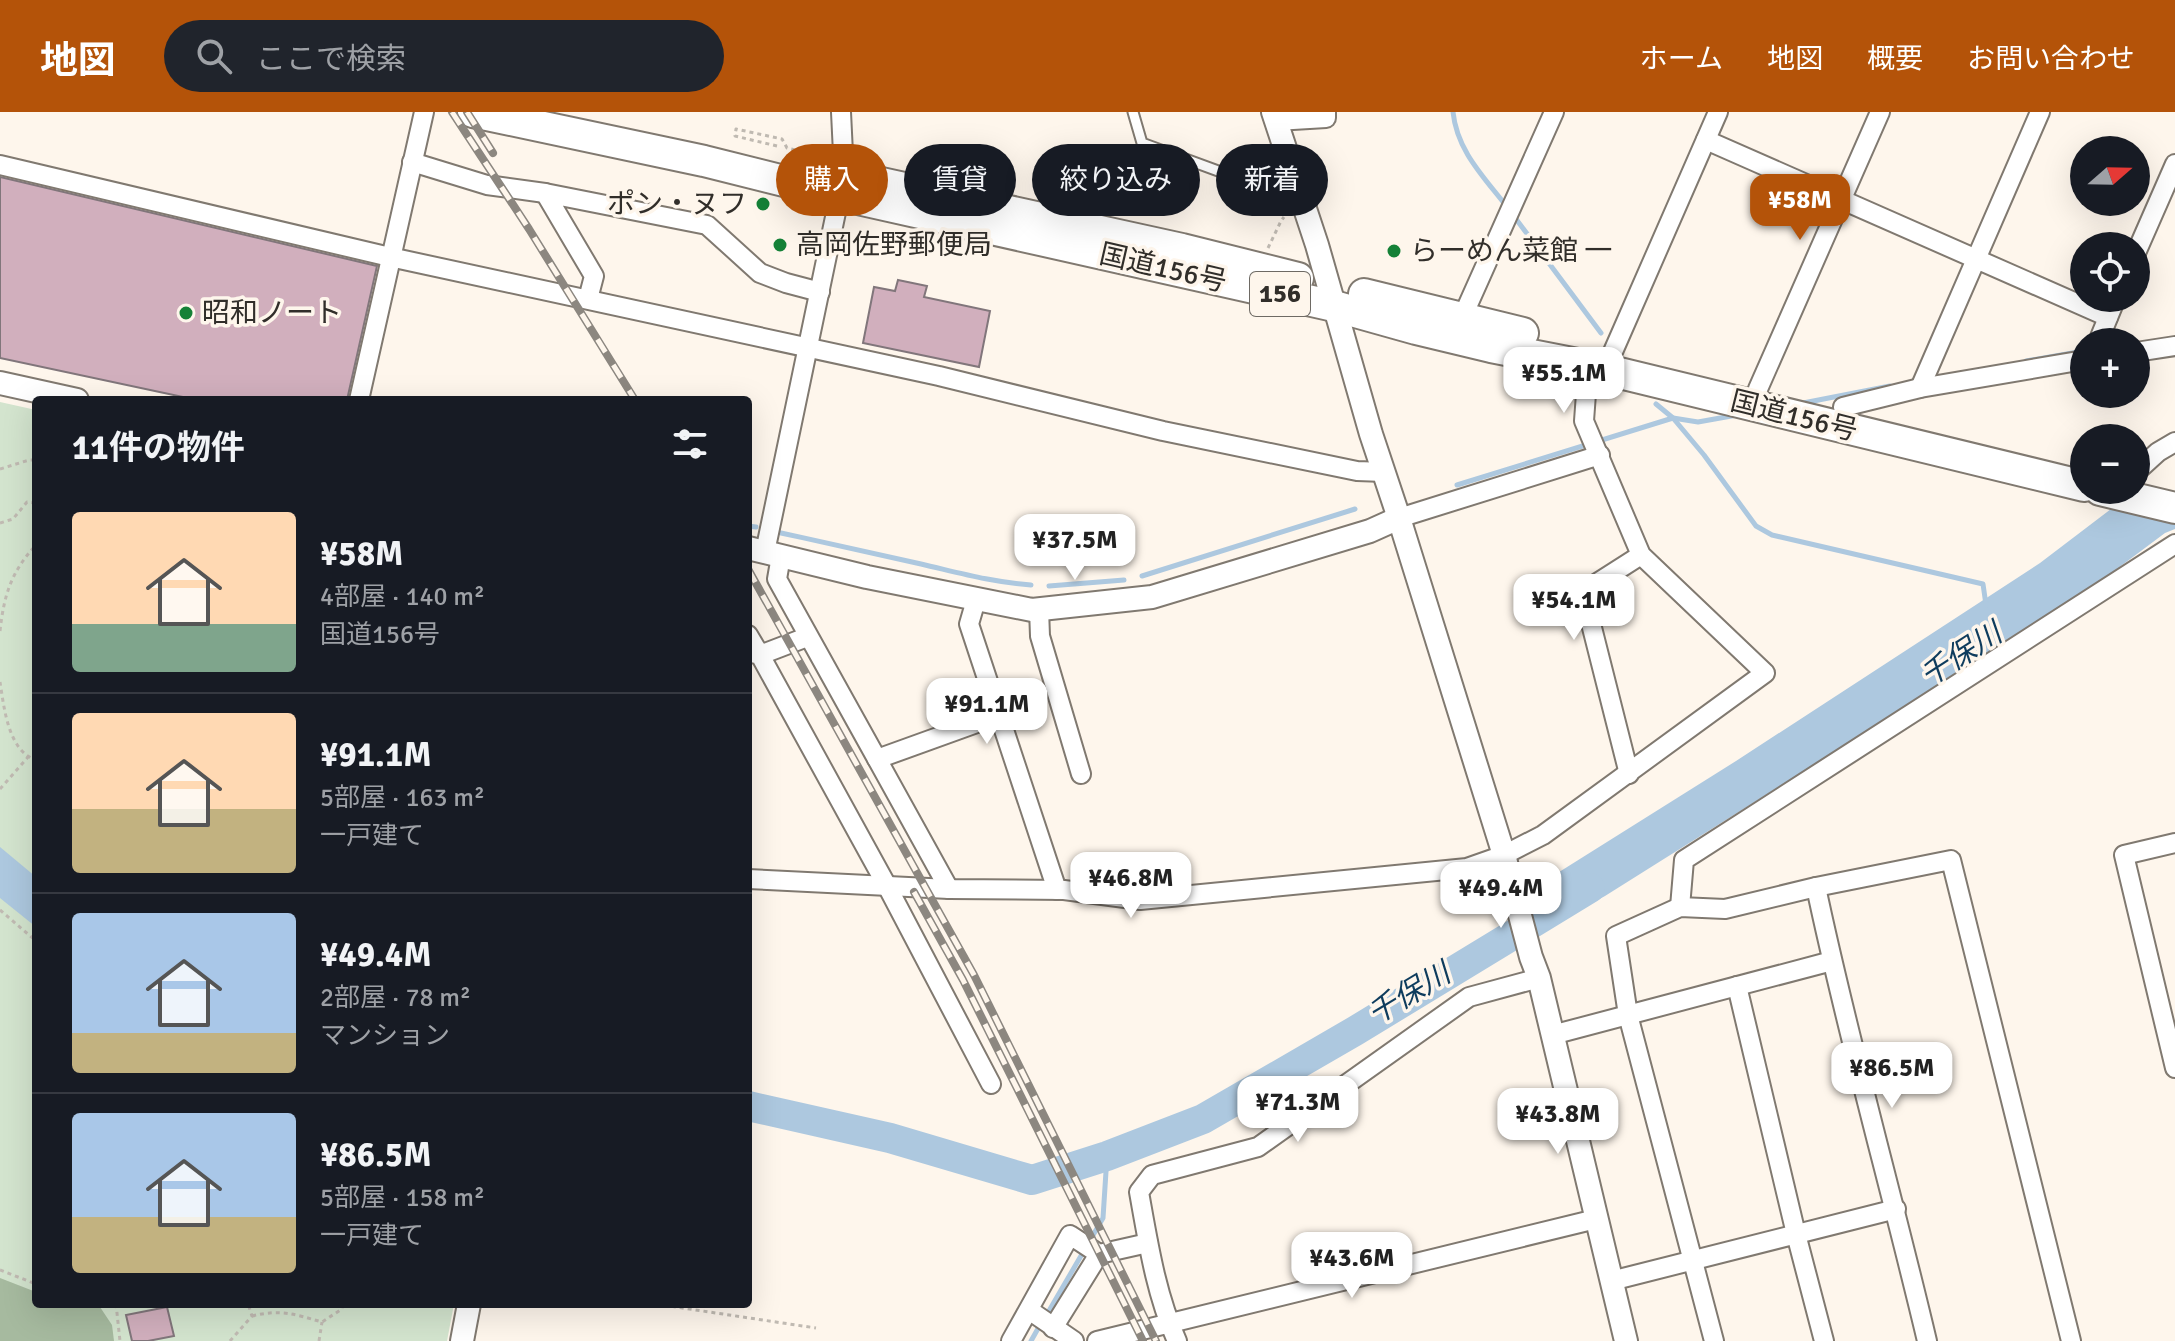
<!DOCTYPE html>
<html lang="ja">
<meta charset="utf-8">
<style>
body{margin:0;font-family:Signika,"Noto Sans JP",sans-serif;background:#20242c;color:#f1f3f6;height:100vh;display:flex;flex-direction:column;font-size:30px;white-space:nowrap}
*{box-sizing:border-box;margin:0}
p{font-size:26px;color:#9ea1a6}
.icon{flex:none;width:44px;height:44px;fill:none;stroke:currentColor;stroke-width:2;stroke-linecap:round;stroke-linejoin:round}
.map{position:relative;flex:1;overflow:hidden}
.sheet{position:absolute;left:32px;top:284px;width:720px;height:912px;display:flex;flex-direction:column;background:#171b24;border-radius:8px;box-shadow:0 8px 32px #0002}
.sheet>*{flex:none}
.guide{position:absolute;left:776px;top:32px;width:760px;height:72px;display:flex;gap:16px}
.needle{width:52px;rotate:70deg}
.controls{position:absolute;left:2070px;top:24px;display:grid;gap:16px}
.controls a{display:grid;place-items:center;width:80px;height:80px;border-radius:50%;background:#171b24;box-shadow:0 8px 32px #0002;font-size:40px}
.price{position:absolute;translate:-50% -68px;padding:0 18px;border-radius:16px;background:#fff;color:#222;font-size:26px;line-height:52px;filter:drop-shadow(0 2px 4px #0008)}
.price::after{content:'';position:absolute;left:50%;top:48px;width:24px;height:18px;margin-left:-12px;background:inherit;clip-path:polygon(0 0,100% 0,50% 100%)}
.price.on{background:#b45309;color:#fff}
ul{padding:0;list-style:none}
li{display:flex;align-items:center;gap:24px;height:200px;padding:0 40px}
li+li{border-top:2px solid #363941}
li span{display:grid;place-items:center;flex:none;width:224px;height:160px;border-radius:8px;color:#555}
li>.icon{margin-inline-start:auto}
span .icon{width:96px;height:96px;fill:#fffc;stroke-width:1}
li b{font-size:34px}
h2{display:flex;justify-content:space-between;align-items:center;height:96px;padding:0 40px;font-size:34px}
.pill{padding:0 28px;border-radius:36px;background:#171b24;box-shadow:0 8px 32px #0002;font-size:28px;line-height:72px}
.pill.on{background:#b45309;color:#fff}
header{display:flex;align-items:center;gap:48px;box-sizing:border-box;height:112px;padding:0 40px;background:#b45309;color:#fff}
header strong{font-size:38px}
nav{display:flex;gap:44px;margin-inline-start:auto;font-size:28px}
.search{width:560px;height:72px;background:#20242c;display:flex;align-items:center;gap:20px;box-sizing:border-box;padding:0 28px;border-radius:44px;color:#9ea1a6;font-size:30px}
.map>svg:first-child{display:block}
.green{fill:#d3e4ce}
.forest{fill:#a6ba9f}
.water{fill:#adc8df}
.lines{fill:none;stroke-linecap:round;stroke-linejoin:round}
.stream{stroke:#adc8df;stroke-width:5}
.river{stroke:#adc8df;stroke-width:30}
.building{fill:#d1afbd;stroke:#81767b;stroke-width:2}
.service-casing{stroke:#807970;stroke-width:13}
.minor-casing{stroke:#807970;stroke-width:22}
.tertiary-casing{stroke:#807970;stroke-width:26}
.trunk-casing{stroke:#807970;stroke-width:34}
.path{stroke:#c0bab2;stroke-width:3;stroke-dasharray:4 4;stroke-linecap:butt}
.service{stroke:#fff;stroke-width:9}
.minor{stroke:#fff;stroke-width:18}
.tertiary{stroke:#fff;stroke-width:22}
.trunk{stroke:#fff;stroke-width:30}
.rail-casing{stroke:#8c8780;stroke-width:8}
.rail{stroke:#fef6ec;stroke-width:5;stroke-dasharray:15;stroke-linecap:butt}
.poi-dot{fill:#158137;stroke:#fef6ec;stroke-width:3}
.labels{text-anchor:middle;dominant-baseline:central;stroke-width:7;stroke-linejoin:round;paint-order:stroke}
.shield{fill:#fef6ec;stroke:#6e6a64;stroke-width:2}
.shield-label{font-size:26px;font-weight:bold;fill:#312e2a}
.poi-label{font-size:28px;fill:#312e2a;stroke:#fef6ec;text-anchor:start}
.street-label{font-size:28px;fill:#312e2a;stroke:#fef6ec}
.water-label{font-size:30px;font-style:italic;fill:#0e3c5d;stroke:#fef6ec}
</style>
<header>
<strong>地図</strong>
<div class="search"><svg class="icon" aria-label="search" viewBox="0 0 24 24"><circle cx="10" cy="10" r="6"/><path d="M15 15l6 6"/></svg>ここで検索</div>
<nav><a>ホーム</a><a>地図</a><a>概要</a><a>お問い合わせ</a></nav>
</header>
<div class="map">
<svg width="2175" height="1229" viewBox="0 0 2175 1229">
<rect width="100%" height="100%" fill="#fef6ec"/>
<polygon class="green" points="0,290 36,298 36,1192 454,1192 447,1229 0,1229"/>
<polygon class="forest" points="0,1166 36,1180 36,1192 98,1192 112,1213 114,1229 0,1229"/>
<g class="water">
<polygon points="2111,397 2175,412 2175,417 2165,421 2070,492 1605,784 1560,809 1548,767 1736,649 2040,451"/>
<polygon points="0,735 36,765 36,815 0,786"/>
</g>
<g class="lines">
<g class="stream">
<path d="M1453,0C1457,39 1484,65 1507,95"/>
<polyline points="1513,103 1601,221"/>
<polyline points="2026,249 2084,239"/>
<polyline points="1656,292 1673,306 1704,343 1756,414 1772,423 1983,472 1986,493"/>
<polyline points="1798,292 1890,274"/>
<polyline points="1457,373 1673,306 1698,310 1737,303"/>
<polyline points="748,414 756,415"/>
<path d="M781,421C828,431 875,442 921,452C960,461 991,470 1031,473"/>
<polyline points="1142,464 1355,397"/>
<polyline points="1049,474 1124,468"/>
<polyline points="1046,1204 1103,1106 1107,1044"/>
<polyline points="1031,1229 1040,1213"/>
</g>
<polyline class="river" points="748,994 890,1026 1032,1068 1107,1044 1203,1007 1355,919 1590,776"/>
</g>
<g class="building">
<polygon points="0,65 377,154 347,288 197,288 0,246"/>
<polygon points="898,168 927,174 924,185 990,199 979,255 863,231 874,175 895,179"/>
<polygon points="167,1195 174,1224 148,1229 132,1229 126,1203"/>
</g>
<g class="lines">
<defs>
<polyline id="service" points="1133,0 1142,31 1300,89"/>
<g id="minor">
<polyline points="1276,9 1326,6 1326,0"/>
<polyline points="1706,28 2108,205"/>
<polyline points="412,50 487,73 545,81"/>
<polyline points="0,53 390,145 939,264 1163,319 1357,359 1384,360"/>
<polyline points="2136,141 2175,52"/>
<polyline points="588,187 594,164 545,81 707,113 760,161 786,171 820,180"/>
<polyline points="1462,206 1554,0"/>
<polyline points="2098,230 2116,186"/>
<polyline points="2136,240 2175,234"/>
<polyline points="1612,242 1718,0"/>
<polyline points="1920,276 2040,0"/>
<polyline points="1758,277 1880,0"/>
<polyline points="359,288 424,0"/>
<polyline points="1843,295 1920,276 2084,248"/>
<polyline points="2136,360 2158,340 2175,330"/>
<polyline points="1399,406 1600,343"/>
<polyline points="765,440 844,62 841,0"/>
<polyline points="781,444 777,467 877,647"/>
<polyline points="976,488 969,512 1057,778"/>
<polyline points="1039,497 1040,524 1081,662"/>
<polyline points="748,523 760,543 807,525"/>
<polyline points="748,540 760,543 887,774 991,972"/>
<polyline points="1629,662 1583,480 1641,443"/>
<polyline points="2175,731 2124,743 2175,956"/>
<polyline points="748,767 949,777 1064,778 1140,788 1467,756 1504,743 1543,723 1765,561 1641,443 1584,309 1588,254"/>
<path d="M1816,775C1848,927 1891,1077 1927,1229"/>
<polyline points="949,777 877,647 999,603"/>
<polyline points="1680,795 1684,748 2175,432"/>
<polyline points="1737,874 1796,1122 1824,1229"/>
<polyline points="1552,923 1832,849"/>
<polyline points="1611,1169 1896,1097"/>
<polyline points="1029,1198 1074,1229"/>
<polyline points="1053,1216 1099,1142"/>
<polyline points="1011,1229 1070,1123 1099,1142 1148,1131"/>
<polyline points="1097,1229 1596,1107"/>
<path d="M1177,1229C1156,1183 1148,1130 1139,1080L1152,1063L1258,1035L1469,885L1539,866"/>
<polyline points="1714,1229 1628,903 1616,824 1680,795 1725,797 1816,775 1951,748 2071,1229"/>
</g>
<g id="tertiary">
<polyline points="1273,0 1317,133 1371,322 1399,406 1504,743 1531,845 1539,866 1626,1229"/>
<polyline points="0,271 77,288"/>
<polyline points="748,436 867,465 1032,498 1152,485 1370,419 1399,406"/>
<polyline points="462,1229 469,1192"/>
</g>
<g id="trunk">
<polyline points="473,0 704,49 840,83 1334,194 1416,217 1491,235 1603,257 2084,374"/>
<polyline points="845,63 1182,137 1298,166"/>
<polyline points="1364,182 1523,221"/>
<polyline points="2100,378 2175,396"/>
</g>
</defs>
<use href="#service" class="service-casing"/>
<use href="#minor" class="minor-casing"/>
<use href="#tertiary" class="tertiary-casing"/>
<use href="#trunk" class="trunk-casing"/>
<g class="path">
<polyline points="777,34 735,24 736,17 782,27 787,36 828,46"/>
<polyline points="1268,136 1281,109 1284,105"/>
<polyline points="0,357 29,348 36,348"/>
<polyline points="0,411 13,407 27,390 36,391"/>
<path d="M0,519C4,483 11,460 36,433"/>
<path d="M0,570C4,595 8,639 36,648"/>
<polyline points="0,677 28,645"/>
<polyline points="0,798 36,829"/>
<polyline points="0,1158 36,1172"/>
<polyline points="116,1192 120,1229"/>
<polyline points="656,1192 816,1216"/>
<path d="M252,1204C282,1197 293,1202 322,1210L342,1197L343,1192"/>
<polyline points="230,1229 252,1204 248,1192"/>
<polyline points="319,1229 322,1210"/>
</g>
<use href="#service" class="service"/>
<use href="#minor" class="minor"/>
<use href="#tertiary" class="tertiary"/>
<use href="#trunk" class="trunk"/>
<defs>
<g id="rail">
<polyline points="452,0 529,117 635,288"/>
<polyline points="467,0 493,41"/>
<polyline points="748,457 974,863 1156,1229"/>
<polyline points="914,780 963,868 1143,1229"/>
</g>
</defs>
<use href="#rail" class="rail-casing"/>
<use href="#rail" class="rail"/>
</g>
<g class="poi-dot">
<circle cx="763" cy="92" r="8"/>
<circle cx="780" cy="133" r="8"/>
<circle cx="1394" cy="139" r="8"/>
<circle cx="186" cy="201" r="8"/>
</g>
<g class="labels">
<rect class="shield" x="1250" y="160" width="60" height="44" rx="6"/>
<g class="shield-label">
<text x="1280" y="182">156</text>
</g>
<g class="poi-label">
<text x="747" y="92" text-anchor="end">ポン・ヌフ</text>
<text x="796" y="133">高岡佐野郵便局</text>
<text x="1410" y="139">らーめん菜館 一</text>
<text x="202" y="201">昭和ノート</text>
</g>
<g class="street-label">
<text transform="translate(1163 156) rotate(13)">国道156号</text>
<text transform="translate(1794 304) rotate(14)">国道156号</text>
</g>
<g class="water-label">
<text transform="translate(1961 543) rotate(-33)">千保川</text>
<text transform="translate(1409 882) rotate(-31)">千保川</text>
</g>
</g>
</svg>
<div class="controls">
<a><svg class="needle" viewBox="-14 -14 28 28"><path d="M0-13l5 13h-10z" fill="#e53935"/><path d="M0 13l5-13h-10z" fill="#9ea1a6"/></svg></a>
<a><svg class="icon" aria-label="locate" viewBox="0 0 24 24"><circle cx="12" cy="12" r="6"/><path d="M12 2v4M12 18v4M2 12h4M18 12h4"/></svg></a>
<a>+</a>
<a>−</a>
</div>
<b class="price on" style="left:1800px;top:130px">¥58M</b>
<b class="price" style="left:1564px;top:303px">¥55.1M</b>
<b class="price" style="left:1075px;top:470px">¥37.5M</b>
<b class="price" style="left:1574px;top:530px">¥54.1M</b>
<b class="price" style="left:987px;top:634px">¥91.1M</b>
<b class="price" style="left:1131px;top:808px">¥46.8M</b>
<b class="price" style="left:1501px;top:818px">¥49.4M</b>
<b class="price" style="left:1892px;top:998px">¥86.5M</b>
<b class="price" style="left:1298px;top:1032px">¥71.3M</b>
<b class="price" style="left:1558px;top:1044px">¥43.8M</b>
<b class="price" style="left:1352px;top:1188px">¥43.6M</b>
<div class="guide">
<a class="pill on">購入</a>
<a class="pill">賃貸</a>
<a class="pill">絞り込み</a>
<a class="pill">新着</a>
</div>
<section class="sheet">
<h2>11件の物件<svg class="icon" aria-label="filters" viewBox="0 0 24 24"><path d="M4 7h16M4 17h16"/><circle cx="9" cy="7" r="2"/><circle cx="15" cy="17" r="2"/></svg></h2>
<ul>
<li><span style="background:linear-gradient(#ffd9b3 70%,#7fa58c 0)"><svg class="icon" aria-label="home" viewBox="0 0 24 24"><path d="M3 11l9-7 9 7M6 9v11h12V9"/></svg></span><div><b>¥58M</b><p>4部屋 · 140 m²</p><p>国道156号</p></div></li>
<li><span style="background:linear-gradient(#ffd9b3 60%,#c2b280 0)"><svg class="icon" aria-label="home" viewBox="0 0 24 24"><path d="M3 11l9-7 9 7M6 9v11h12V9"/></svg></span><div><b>¥91.1M</b><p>5部屋 · 163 m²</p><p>一戸建て</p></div></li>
<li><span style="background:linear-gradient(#a9c7e8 75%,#c2b280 0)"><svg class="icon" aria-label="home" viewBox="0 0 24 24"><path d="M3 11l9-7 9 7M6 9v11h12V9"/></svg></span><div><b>¥49.4M</b><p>2部屋 · 78 m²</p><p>マンション</p></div></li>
<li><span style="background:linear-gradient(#a9c7e8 65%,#c2b280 0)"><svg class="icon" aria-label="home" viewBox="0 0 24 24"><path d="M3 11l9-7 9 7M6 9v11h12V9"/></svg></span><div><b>¥86.5M</b><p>5部屋 · 158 m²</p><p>一戸建て</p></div></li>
</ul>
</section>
</div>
